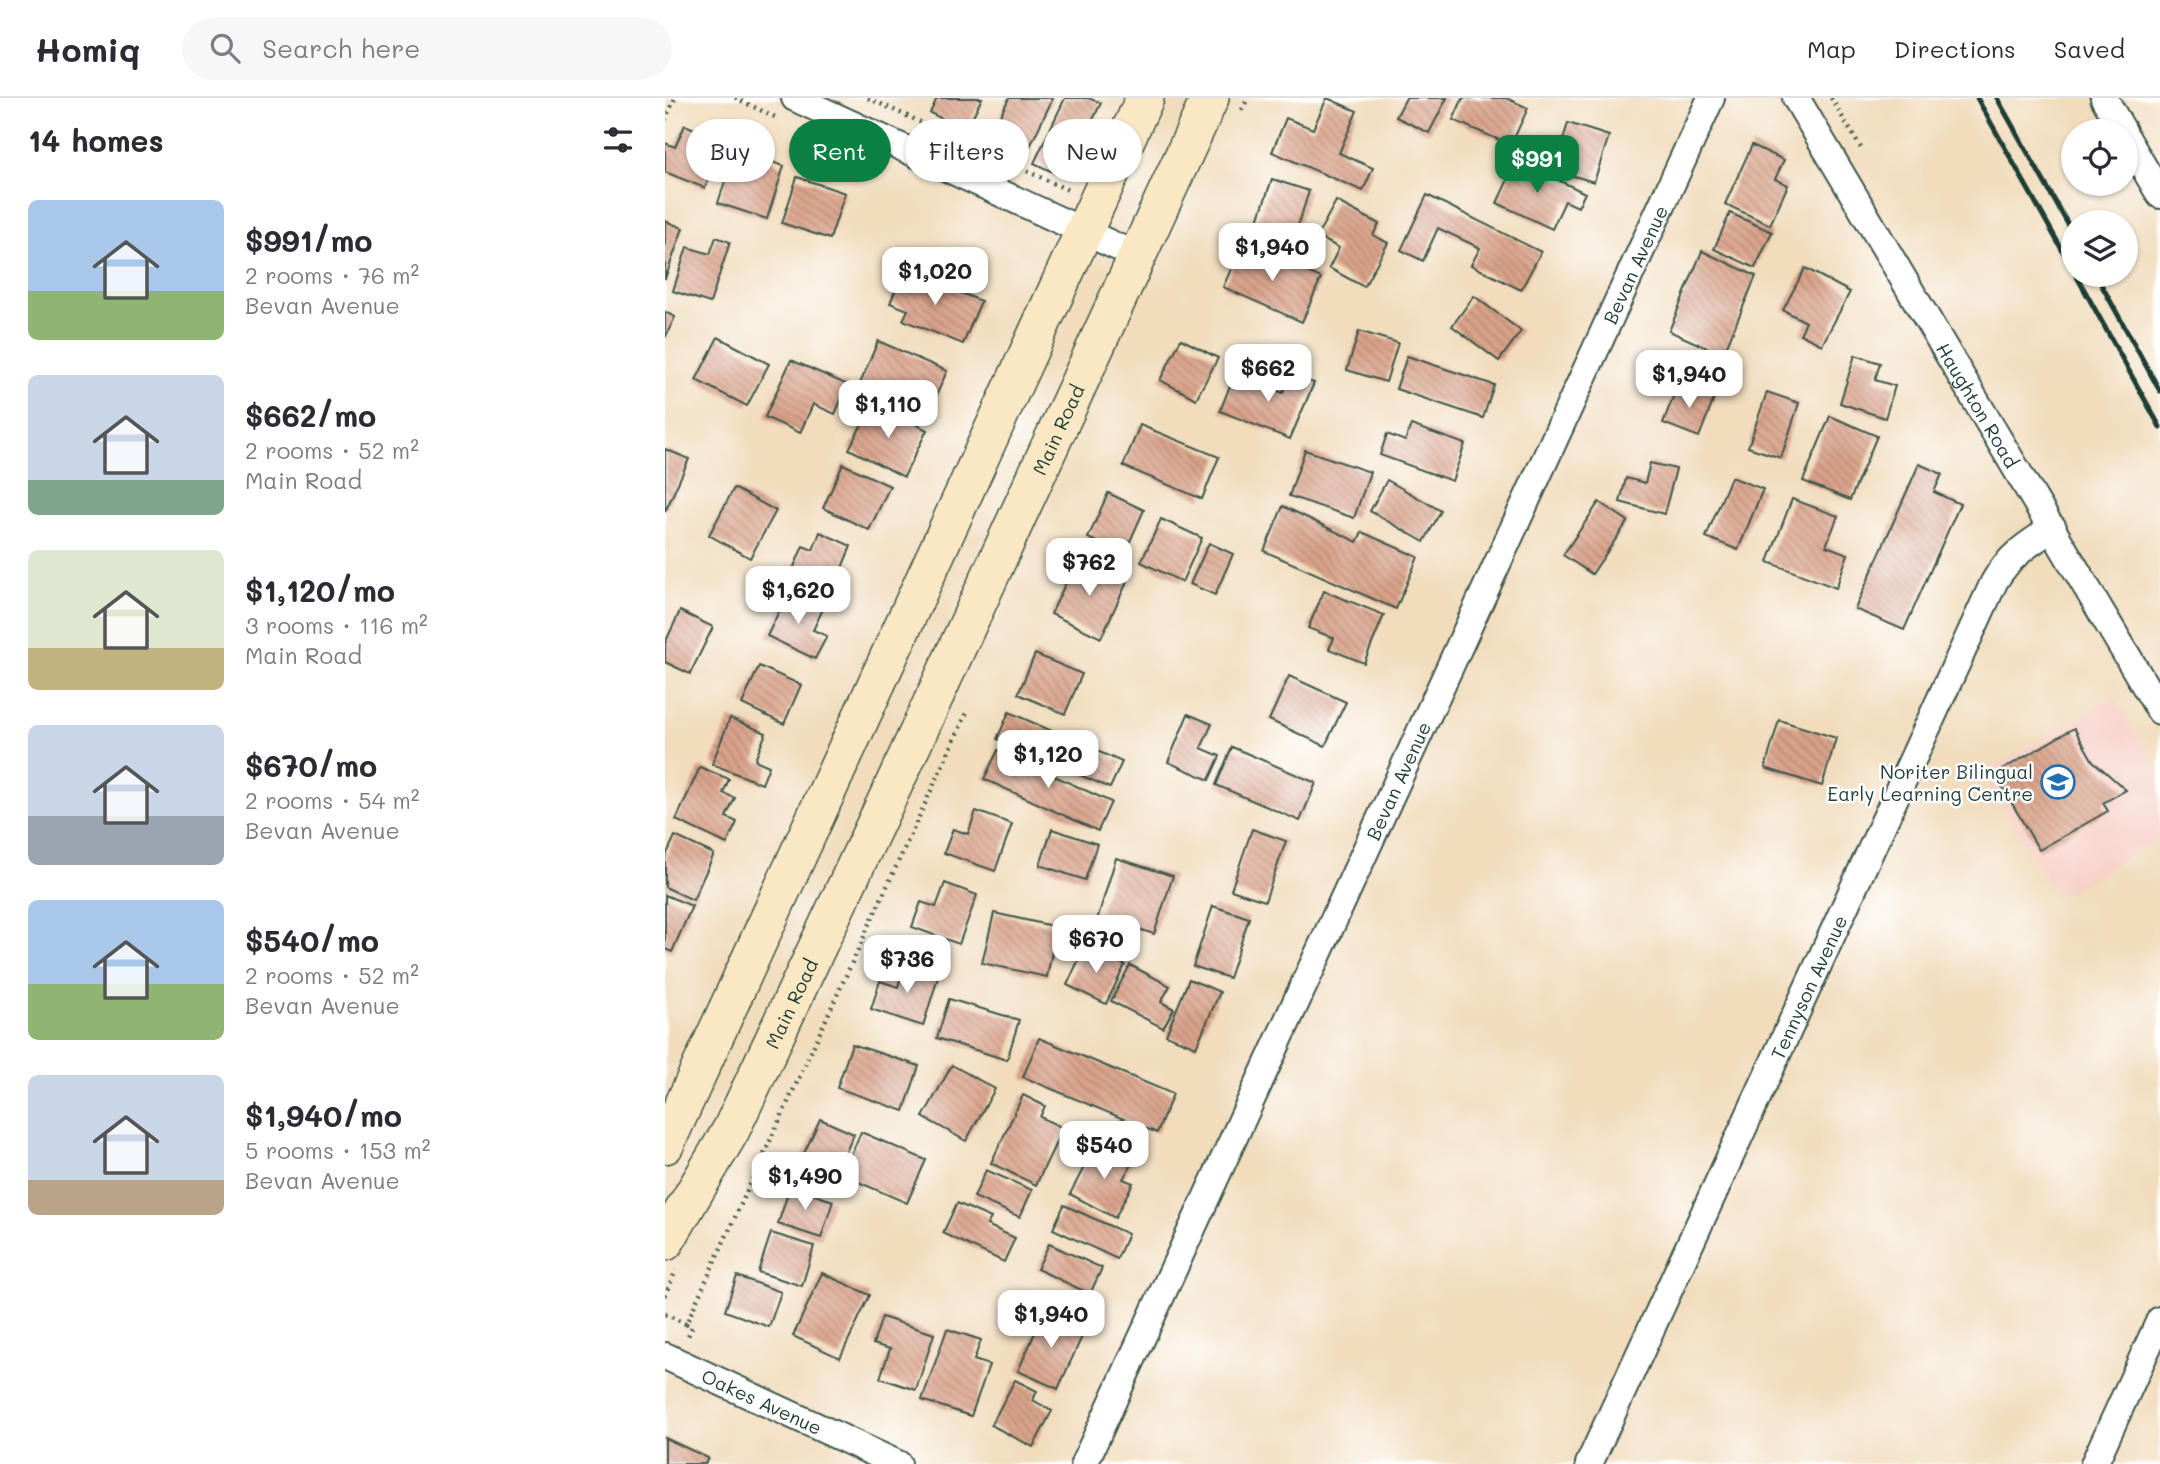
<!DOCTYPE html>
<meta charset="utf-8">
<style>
body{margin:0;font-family:Mali,sans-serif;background:#f7f7f7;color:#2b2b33;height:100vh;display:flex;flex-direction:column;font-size:26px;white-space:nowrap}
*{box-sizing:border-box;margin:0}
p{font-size:23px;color:#7c7c81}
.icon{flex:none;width:38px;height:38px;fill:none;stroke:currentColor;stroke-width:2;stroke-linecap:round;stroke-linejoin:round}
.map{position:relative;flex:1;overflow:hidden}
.side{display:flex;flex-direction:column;background:#fff;width:665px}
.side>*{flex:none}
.banner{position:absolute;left:21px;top:21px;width:665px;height:63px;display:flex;gap:14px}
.buttons{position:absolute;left:1396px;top:21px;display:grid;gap:14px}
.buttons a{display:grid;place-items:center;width:77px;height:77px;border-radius:50%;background:#fff;box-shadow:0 2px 5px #0004;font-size:35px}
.price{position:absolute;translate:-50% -60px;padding:0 16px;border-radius:14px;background:#fff;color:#222;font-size:23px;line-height:46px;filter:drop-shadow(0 2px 4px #0008)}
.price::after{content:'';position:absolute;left:50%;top:42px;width:21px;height:16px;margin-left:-10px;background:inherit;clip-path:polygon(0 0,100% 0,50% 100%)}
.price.selected{background:#0b8043;color:#fff}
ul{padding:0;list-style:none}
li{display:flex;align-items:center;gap:21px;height:175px;padding:0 28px}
li span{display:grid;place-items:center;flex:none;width:196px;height:140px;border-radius:10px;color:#555}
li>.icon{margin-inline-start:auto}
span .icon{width:84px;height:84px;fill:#fffc;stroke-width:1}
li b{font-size:30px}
h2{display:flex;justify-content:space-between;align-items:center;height:84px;padding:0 28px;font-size:30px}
.chip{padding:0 24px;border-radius:32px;background:#fff;box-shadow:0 2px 5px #0004;font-size:24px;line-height:63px}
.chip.selected{background:#0b8043;color:#fff}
header{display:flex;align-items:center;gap:42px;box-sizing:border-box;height:98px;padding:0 35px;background:#fff;border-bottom:2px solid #e1e1e2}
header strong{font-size:33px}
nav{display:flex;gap:38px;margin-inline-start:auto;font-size:24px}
.search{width:490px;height:63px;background:#f7f7f7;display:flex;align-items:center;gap:18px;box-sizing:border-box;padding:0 24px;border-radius:38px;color:#7c7c81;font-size:26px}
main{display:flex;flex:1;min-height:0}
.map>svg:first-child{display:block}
.built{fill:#f7d1c8}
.building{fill:url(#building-back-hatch)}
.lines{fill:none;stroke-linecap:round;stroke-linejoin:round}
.minor-casing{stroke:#3e5548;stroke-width:30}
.secondary-casing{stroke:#3e5548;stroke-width:40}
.path{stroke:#3e5548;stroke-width:4.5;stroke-dasharray:2 5;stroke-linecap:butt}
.minor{stroke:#fff;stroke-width:26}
.secondary{stroke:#fae7c3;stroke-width:37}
.rail{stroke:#1f3d34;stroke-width:5}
.labels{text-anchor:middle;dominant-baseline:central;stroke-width:5;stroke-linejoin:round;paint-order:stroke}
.street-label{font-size:19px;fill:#1f3d34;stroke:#fff}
.poi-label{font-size:19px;fill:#1f3d34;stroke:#fff;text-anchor:end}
</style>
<header>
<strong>Homiq</strong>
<div class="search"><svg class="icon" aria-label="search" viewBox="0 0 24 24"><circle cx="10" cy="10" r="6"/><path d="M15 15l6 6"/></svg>Search here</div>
<nav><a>Map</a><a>Directions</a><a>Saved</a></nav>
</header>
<main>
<section class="side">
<h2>14 homes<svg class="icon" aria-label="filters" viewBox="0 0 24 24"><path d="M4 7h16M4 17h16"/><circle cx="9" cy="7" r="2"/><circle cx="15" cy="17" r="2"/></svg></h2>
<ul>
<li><span style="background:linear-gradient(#a9c7e8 65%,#8fb573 0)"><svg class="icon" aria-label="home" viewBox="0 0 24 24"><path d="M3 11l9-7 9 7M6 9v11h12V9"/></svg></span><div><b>$991/mo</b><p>2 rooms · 76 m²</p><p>Bevan Avenue</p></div></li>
<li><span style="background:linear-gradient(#c9d6e8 75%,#7fa58c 0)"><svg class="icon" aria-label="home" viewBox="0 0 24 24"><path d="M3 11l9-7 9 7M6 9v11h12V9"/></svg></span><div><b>$662/mo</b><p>2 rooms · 52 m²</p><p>Main Road</p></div></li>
<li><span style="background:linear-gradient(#dfe7d0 70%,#c2b280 0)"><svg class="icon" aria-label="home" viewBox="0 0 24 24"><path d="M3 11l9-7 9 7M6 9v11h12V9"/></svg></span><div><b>$1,120/mo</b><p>3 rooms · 116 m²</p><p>Main Road</p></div></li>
<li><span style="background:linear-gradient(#c9d6e8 65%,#9aa5b1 0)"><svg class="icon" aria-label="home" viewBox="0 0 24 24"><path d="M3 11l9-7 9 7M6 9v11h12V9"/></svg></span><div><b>$670/mo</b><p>2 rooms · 54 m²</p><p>Bevan Avenue</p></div></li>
<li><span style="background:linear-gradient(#a9c7e8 60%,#8fb573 0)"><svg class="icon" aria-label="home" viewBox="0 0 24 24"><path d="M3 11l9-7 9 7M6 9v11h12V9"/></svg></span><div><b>$540/mo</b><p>2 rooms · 52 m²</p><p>Bevan Avenue</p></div></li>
<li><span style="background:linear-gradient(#c9d6e8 75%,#b9a48a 0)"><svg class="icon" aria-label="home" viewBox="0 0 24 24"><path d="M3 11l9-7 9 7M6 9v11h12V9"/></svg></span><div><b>$1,940/mo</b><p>5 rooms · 153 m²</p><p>Bevan Avenue</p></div></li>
</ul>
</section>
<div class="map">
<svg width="1495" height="1366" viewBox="0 0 1495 1366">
<defs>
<pattern id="building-back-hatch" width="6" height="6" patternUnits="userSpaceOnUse" patternTransform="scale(1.75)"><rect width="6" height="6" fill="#daa289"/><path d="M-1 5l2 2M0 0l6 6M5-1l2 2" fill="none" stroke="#b08571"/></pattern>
</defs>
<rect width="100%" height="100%" fill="#fff"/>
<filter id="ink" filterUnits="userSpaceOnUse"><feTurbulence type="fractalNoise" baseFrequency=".0143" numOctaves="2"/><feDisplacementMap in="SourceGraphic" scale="14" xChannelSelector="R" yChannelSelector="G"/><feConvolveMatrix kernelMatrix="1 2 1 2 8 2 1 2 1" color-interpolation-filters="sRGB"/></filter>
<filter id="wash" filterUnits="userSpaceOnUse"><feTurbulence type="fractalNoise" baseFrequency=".00686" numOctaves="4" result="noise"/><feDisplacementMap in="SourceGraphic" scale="28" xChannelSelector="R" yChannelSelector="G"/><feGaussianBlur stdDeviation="1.57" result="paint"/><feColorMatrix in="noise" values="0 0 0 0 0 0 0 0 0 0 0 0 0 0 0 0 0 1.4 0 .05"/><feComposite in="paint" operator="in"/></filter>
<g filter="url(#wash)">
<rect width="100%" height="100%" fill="#f1dcbc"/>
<polygon class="built" points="1450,599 1495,677 1495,740 1392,800 1318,675"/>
<g id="blocks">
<g class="building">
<polygon points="272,0 317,0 301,32 265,15"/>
<polygon points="344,0 388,0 360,59 323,42"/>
<polygon points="400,0 423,0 436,5 400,80 369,65"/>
<polygon points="662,0 692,13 674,55 708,70 698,93 607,54 621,20 648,31"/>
<polygon points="741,0 782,0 764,35 731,19"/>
<polygon points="798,0 841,0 863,10 846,47 788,22"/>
<polygon points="903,25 944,38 929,84 889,72"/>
<polygon points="20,27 60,44 40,90 0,74 0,45 10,49"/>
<polygon points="1087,47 1119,62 1110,81 1123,87 1105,127 1060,106"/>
<polygon points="70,52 119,68 102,121 53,105"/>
<polygon points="852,62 920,95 913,109 900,103 887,131 832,105"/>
<polygon points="132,79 180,95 165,141 117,125"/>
<polygon points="607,81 644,93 626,150 588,137"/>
<polygon points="762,97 876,154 856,192 806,167 815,150 773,130 758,163 736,152"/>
<polygon points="671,103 714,126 708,137 723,145 699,189 664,170 674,150 652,138"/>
<polygon points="1065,115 1107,134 1090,170 1049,151"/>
<polygon points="0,123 18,130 0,181"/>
<polygon points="51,139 65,144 45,205 8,193 22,149 45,156"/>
<polygon points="578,145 656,180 637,224 558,189"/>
<polygon points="1037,153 1091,178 1058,257 1004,233"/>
<polygon points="1140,170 1185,194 1157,247 1135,236 1141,224 1118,212"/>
<polygon points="239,172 316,203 298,246 238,222 243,212 225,205"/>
<polygon points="809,198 856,233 834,263 787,228"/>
<polygon points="0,214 10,219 0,240"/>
<polygon points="694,233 733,245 721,284 682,272"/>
<polygon points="53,239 104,266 82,308 31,282"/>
<polygon points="516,241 553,260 531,301 495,282"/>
<polygon points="213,243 282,273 263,317 194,288"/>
<polygon points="1190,257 1215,265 1210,282 1230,288 1220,320 1175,305"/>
<polygon points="742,258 829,287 818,320 731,291"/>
<polygon points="126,262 183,287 170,316 148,306 135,335 100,319"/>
<polygon points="570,275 618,295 625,276 649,285 625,341 555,313"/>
<polygon points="1014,284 1050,298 1034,339 998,325"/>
<polygon points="1102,294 1134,305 1116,360 1083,349"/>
<polygon points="208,305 262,332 239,379 184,351"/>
<polygon points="1165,318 1212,338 1185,402 1138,383"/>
<polygon points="475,327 554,359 537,401 458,368"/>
<polygon points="746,327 800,346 787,383 715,357 722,336 740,343"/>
<polygon points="0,351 24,361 0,414"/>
<polygon points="640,352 705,374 689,420 624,398"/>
<polygon points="985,365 1011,371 999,416 955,404 961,380 980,385"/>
<polygon points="178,366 225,388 204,432 158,410"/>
<polygon points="1254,366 1277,376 1269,394 1295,406 1239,532 1190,511"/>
<polygon points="1066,379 1098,391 1073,452 1041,439"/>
<polygon points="722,382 776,413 759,444 705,413"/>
<polygon points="69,390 111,413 85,460 44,437"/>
<polygon points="443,395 479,412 459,457 423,440"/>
<polygon points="1127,401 1173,418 1161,448 1183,456 1171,490 1103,464"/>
<polygon points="934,404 963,423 927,476 898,457"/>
<polygon points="618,408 692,444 697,434 753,459 731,511 599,453"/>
<polygon points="496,421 537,440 517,484 476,464"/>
<polygon points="155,434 186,448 174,477 184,481 176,500 125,478 138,448 148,452"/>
<polygon points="544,445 568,456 550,497 525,486"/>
<polygon points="412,461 462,484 436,540 386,516"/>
<polygon points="124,493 158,511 148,532 162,538 150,561 102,538"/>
<polygon points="659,493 719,517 699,565 664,551 669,540 643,530"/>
<polygon points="15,513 48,529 25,576 0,564 0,545"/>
<polygon points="370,556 417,576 400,616 353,596"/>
<polygon points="94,568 136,587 119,626 77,606"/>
<polygon points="624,578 681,604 660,648 604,622"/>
<polygon points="344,614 457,664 445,690 332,641"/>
<polygon points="523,616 547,626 536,650 555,658 544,682 503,664"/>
<polygon points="65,620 101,635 90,662 104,668 97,686 47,666"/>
<polygon points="1114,622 1171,640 1157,688 1100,670"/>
<polygon points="1409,630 1428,663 1461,692 1438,705 1443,713 1374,752 1330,676"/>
<polygon points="567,649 651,685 635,723 551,687"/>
<polygon points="333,652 446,704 433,733 319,681"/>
<polygon points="35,669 64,681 58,695 70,700 61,719 72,724 62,746 11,722"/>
<polygon points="311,713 347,726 330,773 279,755 288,731 303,736"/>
<polygon points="387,731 432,746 420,782 375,767"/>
<polygon points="587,731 621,743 600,803 566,792"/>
<polygon points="10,738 49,756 28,802 0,789 0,760"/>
<polygon points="451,760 508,778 489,836 458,826 453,839 429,832"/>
<polygon points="280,785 312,797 294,846 247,829 256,804 271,809"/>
<polygon points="0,797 27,808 7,854 0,851"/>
<polygon points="548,808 584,820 564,880 528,868"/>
<polygon points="329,815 392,829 382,879 317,865"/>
<polygon points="420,848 460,867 441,906 402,887"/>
<polygon points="240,865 274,876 258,928 206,911 215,883 233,889"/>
<polygon points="465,867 505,888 496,904 509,911 498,930 446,903"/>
<polygon points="524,881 555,894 531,949 501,937"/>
<polygon points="284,901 354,922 342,962 272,940"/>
<polygon points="374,940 508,996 492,1035 358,979"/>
<polygon points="187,946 254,968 239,1013 172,990"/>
<polygon points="287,967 330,991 301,1043 258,1019"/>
<polygon points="358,997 380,1008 375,1019 398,1030 371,1087 326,1065"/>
<polygon points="155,1021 189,1036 169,1080 135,1064"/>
<polygon points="196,1034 261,1062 242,1105 177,1077"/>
<polygon points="431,1046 467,1065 458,1081 468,1085 450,1120 405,1096"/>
<polygon points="321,1072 367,1092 355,1119 309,1099"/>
<polygon points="125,1089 168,1103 156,1140 113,1126"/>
<polygon points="292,1105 326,1120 322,1127 350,1140 339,1164 278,1135"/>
<polygon points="399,1107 463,1136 452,1161 388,1131"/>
<polygon points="106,1135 149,1148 137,1188 93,1174"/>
<polygon points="384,1146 437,1170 425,1196 372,1171"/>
<polygon points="157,1175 205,1197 175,1260 128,1238"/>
<polygon points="72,1178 116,1194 104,1229 60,1213"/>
<polygon points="379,1214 420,1232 393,1291 353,1273"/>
<polygon points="217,1219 269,1236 251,1292 215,1280 225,1251 208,1246"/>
<polygon points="282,1231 316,1242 309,1262 324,1267 306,1318 257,1302"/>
<polygon points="350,1282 372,1293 368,1302 387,1313 368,1349 326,1327"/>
<polygon points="0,1340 43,1360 40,1366 0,1366"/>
</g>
</g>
</g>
<g filter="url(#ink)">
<use href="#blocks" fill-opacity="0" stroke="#3e5548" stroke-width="2"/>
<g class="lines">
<defs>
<g id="minor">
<polyline points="130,0 472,158"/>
<path id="s1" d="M1131,0L1495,613"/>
<polyline points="1439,0 1458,33"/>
<polyline points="1461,39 1495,97"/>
<path id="s2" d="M0,1258L233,1366"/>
<path id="s3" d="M419,1366L1046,0"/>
<path id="s4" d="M924,1366L1329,484C1343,459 1364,445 1388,430"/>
<polyline points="1429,1366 1495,1222"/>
</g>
<g id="secondary">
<polyline points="0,1047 480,0"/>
<path id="s5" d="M0,1144L66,1032L240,663L545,0"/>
</g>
</defs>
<use href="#minor" class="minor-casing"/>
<use href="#secondary" class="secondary-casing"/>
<g class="path">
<polyline points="70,0 110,19"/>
<polyline points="203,0 403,92"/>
<polyline points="1166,0 1196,50"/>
<polyline points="577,12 583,0"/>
<polyline points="0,22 10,0"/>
<polyline points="0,1198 11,1172"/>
<polyline points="0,1216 21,1226 303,612"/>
<polyline points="21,1226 27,1229 23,1238"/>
</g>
<use href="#minor" class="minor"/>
<use href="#secondary" class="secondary"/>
<g class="rail">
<polyline points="1312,0 1409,173"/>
<polyline points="1332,0 1409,137"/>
<polyline points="1411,177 1495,329"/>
<polyline points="1431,177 1495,293"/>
</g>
</g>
</g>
<defs>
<symbol id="school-ring" viewBox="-11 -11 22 22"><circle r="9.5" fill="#fff" stroke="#1f6fb2" stroke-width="1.5"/><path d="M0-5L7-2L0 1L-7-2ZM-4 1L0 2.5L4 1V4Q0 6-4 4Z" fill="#1f6fb2"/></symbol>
</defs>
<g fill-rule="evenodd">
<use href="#school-ring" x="1374" y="665" width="38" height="38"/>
</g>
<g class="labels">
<g class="street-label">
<text stroke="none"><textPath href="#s3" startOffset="1320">Bevan Avenue</textPath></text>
<text stroke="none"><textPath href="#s1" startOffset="357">Haughton Road</textPath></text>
<text stroke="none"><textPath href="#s5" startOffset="903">Main Road</textPath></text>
<text stroke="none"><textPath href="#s3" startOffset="752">Bevan Avenue</textPath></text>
<text stroke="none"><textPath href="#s4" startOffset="525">Tennyson Avenue</textPath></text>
<text stroke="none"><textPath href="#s5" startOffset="270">Main Road</textPath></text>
<text stroke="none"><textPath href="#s2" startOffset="107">Oakes Avenue</textPath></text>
</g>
<g class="poi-label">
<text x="1368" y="673">Noriter Bilingual<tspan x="1368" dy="22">Early Learning Centre</tspan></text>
</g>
</g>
</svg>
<div class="buttons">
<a><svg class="icon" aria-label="locate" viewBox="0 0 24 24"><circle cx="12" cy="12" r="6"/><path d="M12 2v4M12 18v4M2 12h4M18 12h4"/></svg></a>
<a><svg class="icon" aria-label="layers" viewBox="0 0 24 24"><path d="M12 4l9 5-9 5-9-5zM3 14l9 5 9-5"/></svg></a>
</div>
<b class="price selected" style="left:872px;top:97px">$991</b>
<b class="price" style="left:607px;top:185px">$1,940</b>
<b class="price" style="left:270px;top:209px">$1,020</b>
<b class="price" style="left:603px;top:306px">$662</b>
<b class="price" style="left:1024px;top:312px">$1,940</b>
<b class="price" style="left:223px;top:342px">$1,110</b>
<b class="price" style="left:424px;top:500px">$762</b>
<b class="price" style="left:133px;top:528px">$1,620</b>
<b class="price" style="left:383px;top:692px">$1,120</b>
<b class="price" style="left:431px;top:877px">$670</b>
<b class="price" style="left:242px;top:897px">$736</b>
<b class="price" style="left:439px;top:1083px">$540</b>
<b class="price" style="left:140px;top:1114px">$1,490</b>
<b class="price" style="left:386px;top:1252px">$1,940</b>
<div class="banner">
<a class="chip">Buy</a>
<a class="chip selected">Rent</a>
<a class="chip">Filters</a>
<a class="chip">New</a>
</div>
</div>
</main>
